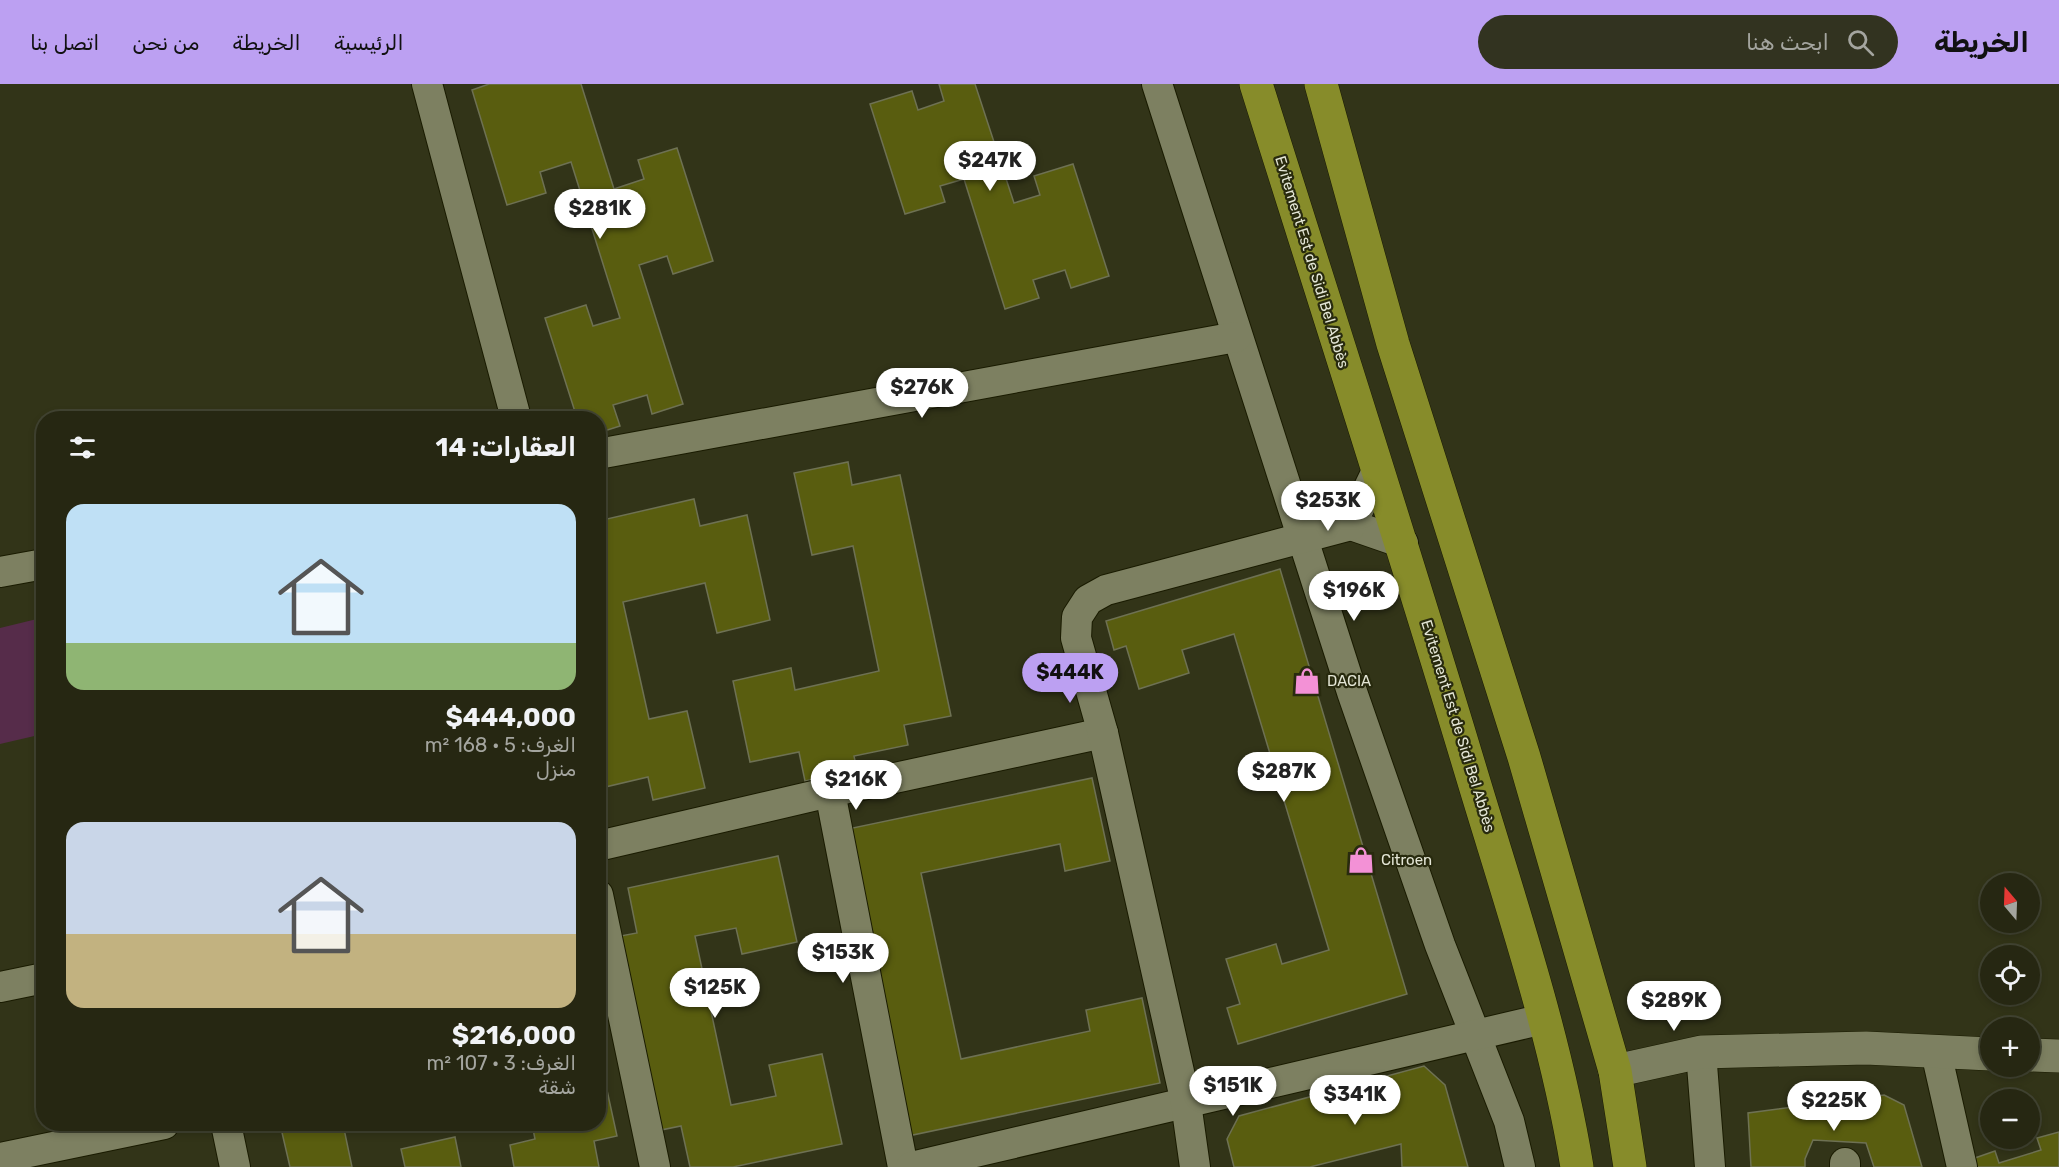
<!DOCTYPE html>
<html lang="ar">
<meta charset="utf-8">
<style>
body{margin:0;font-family:Rubik,Vazirmatn,sans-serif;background:#323320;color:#f1f3f6;direction:rtl;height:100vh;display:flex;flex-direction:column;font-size:22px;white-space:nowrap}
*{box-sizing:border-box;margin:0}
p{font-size:20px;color:#a4a59f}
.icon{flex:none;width:33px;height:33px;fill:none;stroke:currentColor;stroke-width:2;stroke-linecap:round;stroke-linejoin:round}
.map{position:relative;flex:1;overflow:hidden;direction:ltr}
.side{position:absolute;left:36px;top:327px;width:570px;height:720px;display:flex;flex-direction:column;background:#262712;border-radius:24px;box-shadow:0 3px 9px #0003,0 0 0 2px #424432;direction:rtl}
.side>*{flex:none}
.needle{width:39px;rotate:341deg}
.tools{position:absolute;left:1980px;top:789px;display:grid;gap:12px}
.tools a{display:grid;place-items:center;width:60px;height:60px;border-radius:50%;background:#262712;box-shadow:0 3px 9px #0003,0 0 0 2px #424432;font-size:30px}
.price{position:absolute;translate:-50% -51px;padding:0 14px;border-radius:21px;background:#fff;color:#222;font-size:20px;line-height:39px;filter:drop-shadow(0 2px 3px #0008)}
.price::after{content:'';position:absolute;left:50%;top:36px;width:18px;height:14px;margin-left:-9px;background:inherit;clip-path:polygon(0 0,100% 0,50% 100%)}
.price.active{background:#bca0f2;color:#111}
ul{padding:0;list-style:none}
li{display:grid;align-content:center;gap:12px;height:318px;padding:0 30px}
li span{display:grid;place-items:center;height:186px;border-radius:18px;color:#555}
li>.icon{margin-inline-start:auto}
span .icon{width:108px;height:108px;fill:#fffc;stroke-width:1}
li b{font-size:26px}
h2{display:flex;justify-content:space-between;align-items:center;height:72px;padding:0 30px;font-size:26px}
header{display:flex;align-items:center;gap:36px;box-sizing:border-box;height:84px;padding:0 30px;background:#bca0f2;color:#111}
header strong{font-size:28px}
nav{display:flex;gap:33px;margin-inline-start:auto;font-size:21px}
.search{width:420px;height:54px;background:#323320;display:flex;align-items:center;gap:15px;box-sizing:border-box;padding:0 21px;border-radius:33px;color:#a4a59f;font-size:22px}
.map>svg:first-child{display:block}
.green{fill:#562c4a}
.building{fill:#595d0f;stroke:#6e7153;stroke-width:1.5}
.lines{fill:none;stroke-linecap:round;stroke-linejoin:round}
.street-casing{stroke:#1a1b01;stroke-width:32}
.secondary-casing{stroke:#1a1b01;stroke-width:34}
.highway-casing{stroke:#1a1b01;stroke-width:34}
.street{stroke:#7d8061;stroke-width:30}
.secondary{stroke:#7d8061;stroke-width:33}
.highway{stroke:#878c2a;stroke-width:33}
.labels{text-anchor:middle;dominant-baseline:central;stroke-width:4.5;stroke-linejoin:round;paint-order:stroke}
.street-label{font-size:15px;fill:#e4e6d6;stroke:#282a0e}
.poi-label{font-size:15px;fill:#e4e6d6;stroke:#282a0e;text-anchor:start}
</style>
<header>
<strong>الخريطة</strong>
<div class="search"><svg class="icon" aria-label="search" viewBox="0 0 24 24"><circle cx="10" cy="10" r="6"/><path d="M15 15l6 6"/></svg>ابحث هنا</div>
<nav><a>الرئيسية</a><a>الخريطة</a><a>من نحن</a><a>اتصل بنا</a></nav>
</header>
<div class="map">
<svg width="2059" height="1083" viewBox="0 0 2059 1083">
<rect width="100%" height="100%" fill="#323418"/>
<polygon class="green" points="37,535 43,564 43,650 0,660 0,544"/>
<g class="building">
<polygon points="489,0 581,0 614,105 644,95 638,76 677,64 713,177 673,190 667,172 639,181 683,320 652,330 647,311 613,321 620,342 598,349 598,334 577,334 545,234 586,221 593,242 620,234 571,78 540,88 546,109 507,121 472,6"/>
<polygon points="939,0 975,0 1014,119 1040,111 1034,92 1073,80 1109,192 1071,204 1065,186 1033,196 1039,214 1005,225 964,95 940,102 945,118 905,130 870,20 912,7 918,26 944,17"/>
<polygon points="848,378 852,401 900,391 951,632 904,641 908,661 854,672 857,686 805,697 799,668 750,678 733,597 791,584 795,606 879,587 853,462 812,471 794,389"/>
<polygon points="694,415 700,442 747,431 770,536 717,549 705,499 623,518 649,635 687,627 705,704 653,716 648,693 601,704 598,691 598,437"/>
<polygon points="1280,485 1407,910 1238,960 1227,924 1240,920 1226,875 1276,860 1282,880 1329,866 1234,550 1182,566 1189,589 1139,605 1126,562 1114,566 1106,537"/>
<polygon points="1092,694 1110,777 1065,787 1060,760 921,789 961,975 1090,947 1086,926 1142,914 1160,999 908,1052 843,746"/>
<polygon points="778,772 797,858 742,870 736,844 695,852 731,1021 776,1012 769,981 822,970 842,1060 733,1083 690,1083 681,1042 656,1047 615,853 637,849 628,804"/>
<polygon points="598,965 617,1052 594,1057 599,1083 514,1083 510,1061 535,1055 532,1040 598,1040"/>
<polygon points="1424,982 1445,1001 1468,1083 1402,1083 1401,1060 1310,1083 1234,1083 1227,1055 1239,1032"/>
<polygon points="1884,1011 1904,1021 1922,1083 1874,1083 1866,1059 1813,1056 1805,1075 1805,1083 1751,1083 1748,1029"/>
<polygon points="280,1040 343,1040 352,1083 290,1083"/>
<polygon points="2059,1048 2059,1083 1975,1083 1972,1075 1995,1067 1999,1079 2041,1066 2037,1054"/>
<polygon points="455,1053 461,1083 405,1083 401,1065"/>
</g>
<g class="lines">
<defs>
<g id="street">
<polyline points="427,0 516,334"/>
<polyline points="1157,0 1352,608 1440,861 1509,1037 1520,1083"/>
<polyline points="598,370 1236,253"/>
<polyline points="1377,387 1351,441 1403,459"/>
<polyline points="0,488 44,480"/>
<polyline points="830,708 903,1083"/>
<polyline points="598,762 830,708 1103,649"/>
<polyline points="598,811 655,1083"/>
<polyline points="0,903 44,894"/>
<polyline points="1701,968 1710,1083"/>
<polyline points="1936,968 1962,1083"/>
<polyline points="226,1040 235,1083"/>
<polyline points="0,1074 164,1040"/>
<polyline points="1845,1079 1845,1083"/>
<polyline points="911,1083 1544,935"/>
<polyline points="1195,1083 1186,1019 1103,649 1076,554 1077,533 1088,516 1106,506 1351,441"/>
</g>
<g id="secondary">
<polyline points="2030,971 2059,972"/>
<polyline points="1615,987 1701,968 1866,964 1990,970"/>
</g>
<g id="highway">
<path d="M1256,0C1328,229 1402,458 1471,688C1510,818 1555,949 1577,1083"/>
<polyline points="1321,0 1393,260 1524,673 1615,987 1630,1083"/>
</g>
</defs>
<use href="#street" class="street-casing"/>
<use href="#secondary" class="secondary-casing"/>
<use href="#highway" class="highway-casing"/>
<use href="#street" class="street"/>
<use href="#secondary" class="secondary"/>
<use href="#highway" class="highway"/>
</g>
<defs>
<symbol id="shop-bare" viewBox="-9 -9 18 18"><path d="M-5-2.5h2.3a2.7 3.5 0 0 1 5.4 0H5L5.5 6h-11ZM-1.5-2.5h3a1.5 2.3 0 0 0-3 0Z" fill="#f391d6" stroke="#282a0e" stroke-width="2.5" paint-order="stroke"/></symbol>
</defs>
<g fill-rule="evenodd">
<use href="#shop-bare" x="1288" y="578" width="38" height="38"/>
<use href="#shop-bare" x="1342" y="757" width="38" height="38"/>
</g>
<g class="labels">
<g class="street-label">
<text transform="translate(1312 178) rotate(73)">Evitement Est de Sidi Bel Abbès</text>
<text transform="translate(1458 642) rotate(73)">Evitement Est de Sidi Bel Abbès</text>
</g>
<g class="poi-label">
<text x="1327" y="597">DACIA</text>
<text x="1381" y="776">Citroen</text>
</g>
</g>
</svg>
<div class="tools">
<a><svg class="needle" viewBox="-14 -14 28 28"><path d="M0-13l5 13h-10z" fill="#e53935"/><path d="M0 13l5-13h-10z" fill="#a4a59f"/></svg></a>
<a><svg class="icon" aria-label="locate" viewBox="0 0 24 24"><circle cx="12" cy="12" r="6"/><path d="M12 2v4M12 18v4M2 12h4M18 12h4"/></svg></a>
<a>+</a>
<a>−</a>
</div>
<b class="price" style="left:990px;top:108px">$247K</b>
<b class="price" style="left:600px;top:156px">$281K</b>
<b class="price" style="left:922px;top:335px">$276K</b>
<b class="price" style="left:1328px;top:448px">$253K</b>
<b class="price" style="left:1354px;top:538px">$196K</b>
<b class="price active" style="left:1070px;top:620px">$444K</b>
<b class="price" style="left:1284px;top:719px">$287K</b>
<b class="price" style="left:856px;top:727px">$216K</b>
<b class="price" style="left:843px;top:900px">$153K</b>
<b class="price" style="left:715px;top:935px">$125K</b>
<b class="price" style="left:1674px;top:948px">$289K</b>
<b class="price" style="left:1233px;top:1033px">$151K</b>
<b class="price" style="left:1355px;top:1042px">$341K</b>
<b class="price" style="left:1834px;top:1048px">$225K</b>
<section class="side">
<h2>العقارات: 14<svg class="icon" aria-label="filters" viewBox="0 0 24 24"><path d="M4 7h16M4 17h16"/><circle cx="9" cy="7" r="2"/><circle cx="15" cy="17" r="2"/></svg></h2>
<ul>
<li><span style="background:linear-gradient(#bfe0f5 75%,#8fb573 0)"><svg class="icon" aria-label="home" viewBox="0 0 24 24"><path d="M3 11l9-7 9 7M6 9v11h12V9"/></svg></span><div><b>$444,000</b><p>الغرف: 5 · 168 m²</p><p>منزل</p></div></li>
<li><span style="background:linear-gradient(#c9d6e8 60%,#c2b280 0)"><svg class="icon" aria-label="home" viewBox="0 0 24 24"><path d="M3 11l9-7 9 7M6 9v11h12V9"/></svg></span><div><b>$216,000</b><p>الغرف: 3 · 107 m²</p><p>شقة</p></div></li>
</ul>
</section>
</div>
